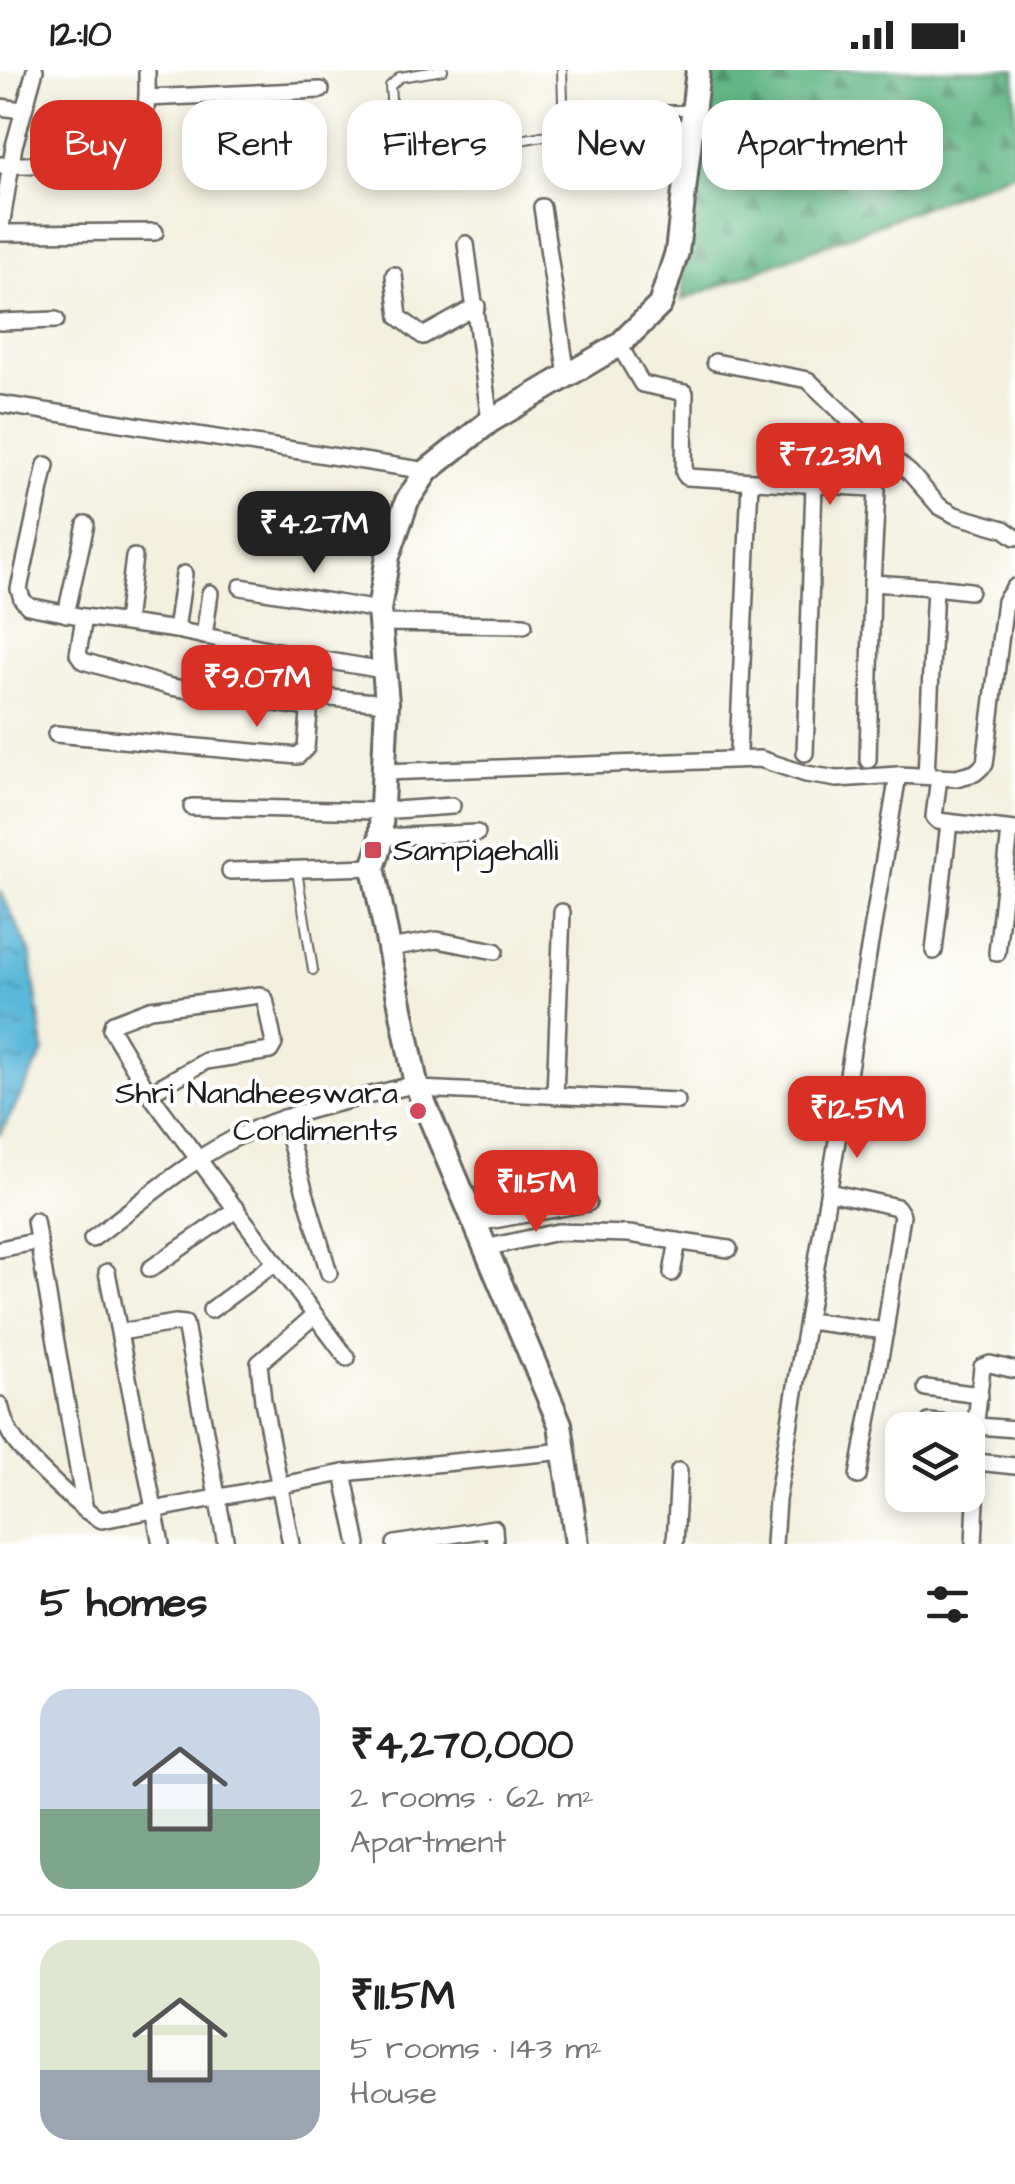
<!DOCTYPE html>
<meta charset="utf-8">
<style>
body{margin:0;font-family:"Architects Daughter",sans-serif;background:#f6f6f6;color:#222;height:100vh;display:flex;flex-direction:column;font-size:38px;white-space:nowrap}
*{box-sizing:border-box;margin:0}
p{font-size:32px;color:#767676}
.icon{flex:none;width:55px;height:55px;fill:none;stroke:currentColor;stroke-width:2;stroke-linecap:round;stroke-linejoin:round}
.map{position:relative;height:1474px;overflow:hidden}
.side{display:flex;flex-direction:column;background:#fff;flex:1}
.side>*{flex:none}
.banner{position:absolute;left:30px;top:30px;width:955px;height:90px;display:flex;gap:20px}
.tools{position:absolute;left:885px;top:1342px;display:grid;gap:20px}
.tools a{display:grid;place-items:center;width:100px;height:100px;border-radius:20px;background:#fff;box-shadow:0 5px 15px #0003;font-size:50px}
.price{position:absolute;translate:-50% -85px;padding:0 22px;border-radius:20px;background:#d93025;color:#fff;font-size:32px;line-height:65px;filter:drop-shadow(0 2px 5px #0008)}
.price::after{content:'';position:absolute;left:50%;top:60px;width:30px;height:22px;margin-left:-15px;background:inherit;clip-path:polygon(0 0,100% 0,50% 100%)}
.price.selected{background:#222;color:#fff}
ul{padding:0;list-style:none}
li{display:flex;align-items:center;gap:30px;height:250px;padding:0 40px}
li+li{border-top:2px solid #e0e0e0}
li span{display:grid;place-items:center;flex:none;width:280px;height:200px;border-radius:30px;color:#555}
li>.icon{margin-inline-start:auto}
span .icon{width:120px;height:120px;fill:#fffc;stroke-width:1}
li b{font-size:42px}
h2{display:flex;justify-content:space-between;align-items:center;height:120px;padding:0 40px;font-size:42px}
.tag{padding:0 35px;border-radius:30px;background:#fff;box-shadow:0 5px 15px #0003;font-size:35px;line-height:90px}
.tag.selected{background:#d93025;color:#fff}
.status{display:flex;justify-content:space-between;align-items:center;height:70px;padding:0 50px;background:#fff;direction:ltr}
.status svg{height:28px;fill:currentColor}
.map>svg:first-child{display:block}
.forest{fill:url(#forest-firs);stroke:#3f6950;stroke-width:2.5}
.water{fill:url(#water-ripples);stroke:#3c6a7b;stroke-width:2.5}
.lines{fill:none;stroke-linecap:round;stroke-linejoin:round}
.lane-casing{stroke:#676660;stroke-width:12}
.street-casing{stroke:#676660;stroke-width:20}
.secondary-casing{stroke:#676660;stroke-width:28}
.lane{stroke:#fff;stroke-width:8}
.street{stroke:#fff;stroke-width:15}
.secondary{stroke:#fff;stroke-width:22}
.poi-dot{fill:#d1495b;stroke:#fff;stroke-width:4}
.labels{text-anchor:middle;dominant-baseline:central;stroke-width:8;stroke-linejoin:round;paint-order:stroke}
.poi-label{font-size:32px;fill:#1c1c1c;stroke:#fff;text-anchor:start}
</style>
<div class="status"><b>12:10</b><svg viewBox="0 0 49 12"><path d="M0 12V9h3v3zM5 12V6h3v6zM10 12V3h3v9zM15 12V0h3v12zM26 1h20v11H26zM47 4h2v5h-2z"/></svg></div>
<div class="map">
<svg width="1015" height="1474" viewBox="0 0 1015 1474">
<defs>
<pattern id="forest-firs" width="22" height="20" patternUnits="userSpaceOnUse" patternTransform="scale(2.5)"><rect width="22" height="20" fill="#62b683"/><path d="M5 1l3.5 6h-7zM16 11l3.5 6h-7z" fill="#50936a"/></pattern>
<pattern id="water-ripples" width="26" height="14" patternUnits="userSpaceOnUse" patternTransform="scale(2.5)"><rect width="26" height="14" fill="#5cb8da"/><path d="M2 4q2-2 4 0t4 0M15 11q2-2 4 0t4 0" fill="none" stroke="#4b95b0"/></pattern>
</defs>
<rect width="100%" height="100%" fill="#fff"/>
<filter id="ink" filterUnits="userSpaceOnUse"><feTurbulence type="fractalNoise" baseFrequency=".01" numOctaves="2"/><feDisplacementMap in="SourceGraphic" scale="20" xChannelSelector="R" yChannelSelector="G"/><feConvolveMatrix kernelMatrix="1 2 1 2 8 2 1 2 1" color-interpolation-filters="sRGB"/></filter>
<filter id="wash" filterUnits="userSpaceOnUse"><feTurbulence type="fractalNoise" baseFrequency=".0048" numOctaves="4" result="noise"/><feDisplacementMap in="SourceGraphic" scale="40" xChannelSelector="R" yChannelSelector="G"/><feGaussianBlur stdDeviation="2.25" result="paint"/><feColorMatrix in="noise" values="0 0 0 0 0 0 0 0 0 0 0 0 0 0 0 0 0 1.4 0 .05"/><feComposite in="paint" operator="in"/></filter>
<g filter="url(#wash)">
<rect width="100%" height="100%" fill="#f3f0de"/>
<polygon class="forest" points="706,0 1015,0 1015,102 682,230 696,57"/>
<polygon class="water" points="0,820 30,882 44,981 0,1065"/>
</g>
<g filter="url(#ink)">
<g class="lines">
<defs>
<g id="lane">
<polyline points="443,0 400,7 390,16 396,93 564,62 562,0"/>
<polyline points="644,40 689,40"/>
<polyline points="297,801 313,900"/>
</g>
<g id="street">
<polyline points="147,28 321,20"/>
<polyline points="0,37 22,40"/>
<path d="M0,95C35,96 119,94 139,61C149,44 147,19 147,0"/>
<polyline points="542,137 567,306"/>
<polyline points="0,163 14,76 35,0"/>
<polyline points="0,163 155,162"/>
<polyline points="466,174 490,351"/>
<polyline points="394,205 399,247 423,266 477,236"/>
<polyline points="0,252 56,250"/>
<polyline points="619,275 642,314 685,323 684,403 687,407 871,418 877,421 872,513 935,517 926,706"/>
<polyline points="715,292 808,310 861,361 910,403 939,436 955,445 1004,459 1015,467"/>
<polyline points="0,334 427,401"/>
<polyline points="46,395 19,519 22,529 28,536 84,547 176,560 306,587 313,597 306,678 298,686 56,664"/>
<polyline points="241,517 379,540"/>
<polyline points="935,517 970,521"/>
<polyline points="66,544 86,454"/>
<polyline points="84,547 78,584 83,591 171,617 308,638"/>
<polyline points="126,552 134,487"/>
<polyline points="382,553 524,555"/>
<polyline points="176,560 184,504"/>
<polyline points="204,566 210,523"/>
<polyline points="306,587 383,600"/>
<polyline points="308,626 387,633"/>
<polyline points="738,682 750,412"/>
<polyline points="805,683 814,415"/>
<polyline points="868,690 872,513"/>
<polyline points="383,702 760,689 806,704 837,709 898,705 956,708 975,703 985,694 1005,531 1015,517"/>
<polyline points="939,707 934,747 938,751 1015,760"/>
<polyline points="192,737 380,741 452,736"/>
<polyline points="380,767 477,763"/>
<polyline points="230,801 373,797"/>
<polyline points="389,878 437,870 495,881"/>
<polyline points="934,881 949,753"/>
<polyline points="997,883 1010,760"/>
<polyline points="418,1019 677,1031"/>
<polyline points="149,1023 206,991 270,981 274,974 265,929 260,925 150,939 113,953 111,959 149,1023 347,1288"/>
<polyline points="555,1026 562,842"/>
<polyline points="283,1048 329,1203"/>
<polyline points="829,1122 897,1137 902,1145 885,1261"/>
<polyline points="35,1151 85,1440"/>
<polyline points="477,1153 588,1133"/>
<path d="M92,1169C137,1136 181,1096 231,1070C287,1041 355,1030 416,1014"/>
<polyline points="485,1178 558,1162 629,1164 729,1179"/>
<polyline points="0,1179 39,1171"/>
<polyline points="150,1199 237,1139"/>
<polyline points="107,1202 161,1474"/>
<polyline points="672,1203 678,1171"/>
<polyline points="211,1240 276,1192"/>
<polyline points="808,1251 885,1261 858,1406"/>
<polyline points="120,1262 175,1253 185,1254 226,1474"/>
<polyline points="926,1318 980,1325"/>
<path d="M0,1335C3,1348 7,1360 15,1371C26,1387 85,1445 102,1450L343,1403L565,1381"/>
<polyline points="929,1352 1015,1359"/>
<polyline points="968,1391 1015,1396"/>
<polyline points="343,1403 358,1474"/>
<polyline points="291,1474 263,1331 259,1293 315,1245"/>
<polyline points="395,1474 494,1458 495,1474"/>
<polyline points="675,1474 679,1401"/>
<polyline points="774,1474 777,1430 898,705"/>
<polyline points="974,1474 976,1431 974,1370 982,1297 990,1294 1015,1300"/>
</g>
<polyline id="secondary" points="577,1474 560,1354 416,1014 373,797 380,777 387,633 379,540 388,486 407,431 427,401 490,351 619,275 660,235 677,182 698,0"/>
</defs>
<use href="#lane" class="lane-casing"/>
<use href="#street" class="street-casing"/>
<use href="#secondary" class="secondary-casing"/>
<use href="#lane" class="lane"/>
<use href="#street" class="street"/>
<use href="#secondary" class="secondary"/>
</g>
</g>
<g class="poi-dot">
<rect x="363" y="770" width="20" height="20" rx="5"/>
<circle cx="418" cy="1041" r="10"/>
</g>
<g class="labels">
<g class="poi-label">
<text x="393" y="780">Sampigehalli</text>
<text x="398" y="1023" text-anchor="end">Shri Nandheeswara<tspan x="398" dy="37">Condiments</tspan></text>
</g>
</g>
</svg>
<div class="tools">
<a><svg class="icon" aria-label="layers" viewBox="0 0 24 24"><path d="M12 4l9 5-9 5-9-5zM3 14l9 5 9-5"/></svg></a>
</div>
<b class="price" style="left:830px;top:438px">₹7.23M</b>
<b class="price selected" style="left:314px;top:506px">₹4.27M</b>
<b class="price" style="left:257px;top:660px">₹9.07M</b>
<b class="price" style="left:857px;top:1091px">₹12.5M</b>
<b class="price" style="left:536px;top:1165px">₹11.5M</b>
<div class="banner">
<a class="tag selected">Buy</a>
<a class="tag">Rent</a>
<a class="tag">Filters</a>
<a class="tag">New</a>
<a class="tag">Apartment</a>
</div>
</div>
<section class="side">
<h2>5 homes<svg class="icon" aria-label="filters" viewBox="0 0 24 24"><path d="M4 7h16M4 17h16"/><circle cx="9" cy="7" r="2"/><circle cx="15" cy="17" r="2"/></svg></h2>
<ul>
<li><span style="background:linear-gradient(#c9d6e8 60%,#7fa58c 0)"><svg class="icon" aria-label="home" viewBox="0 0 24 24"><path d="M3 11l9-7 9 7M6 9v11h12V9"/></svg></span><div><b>₹4,270,000</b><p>2 rooms · 62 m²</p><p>Apartment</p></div></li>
<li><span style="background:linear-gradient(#dfe7d0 65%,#9aa5b1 0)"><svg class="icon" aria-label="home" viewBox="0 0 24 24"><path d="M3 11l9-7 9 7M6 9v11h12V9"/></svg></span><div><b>₹11.5M</b><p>5 rooms · 143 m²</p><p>House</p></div></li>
</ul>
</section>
